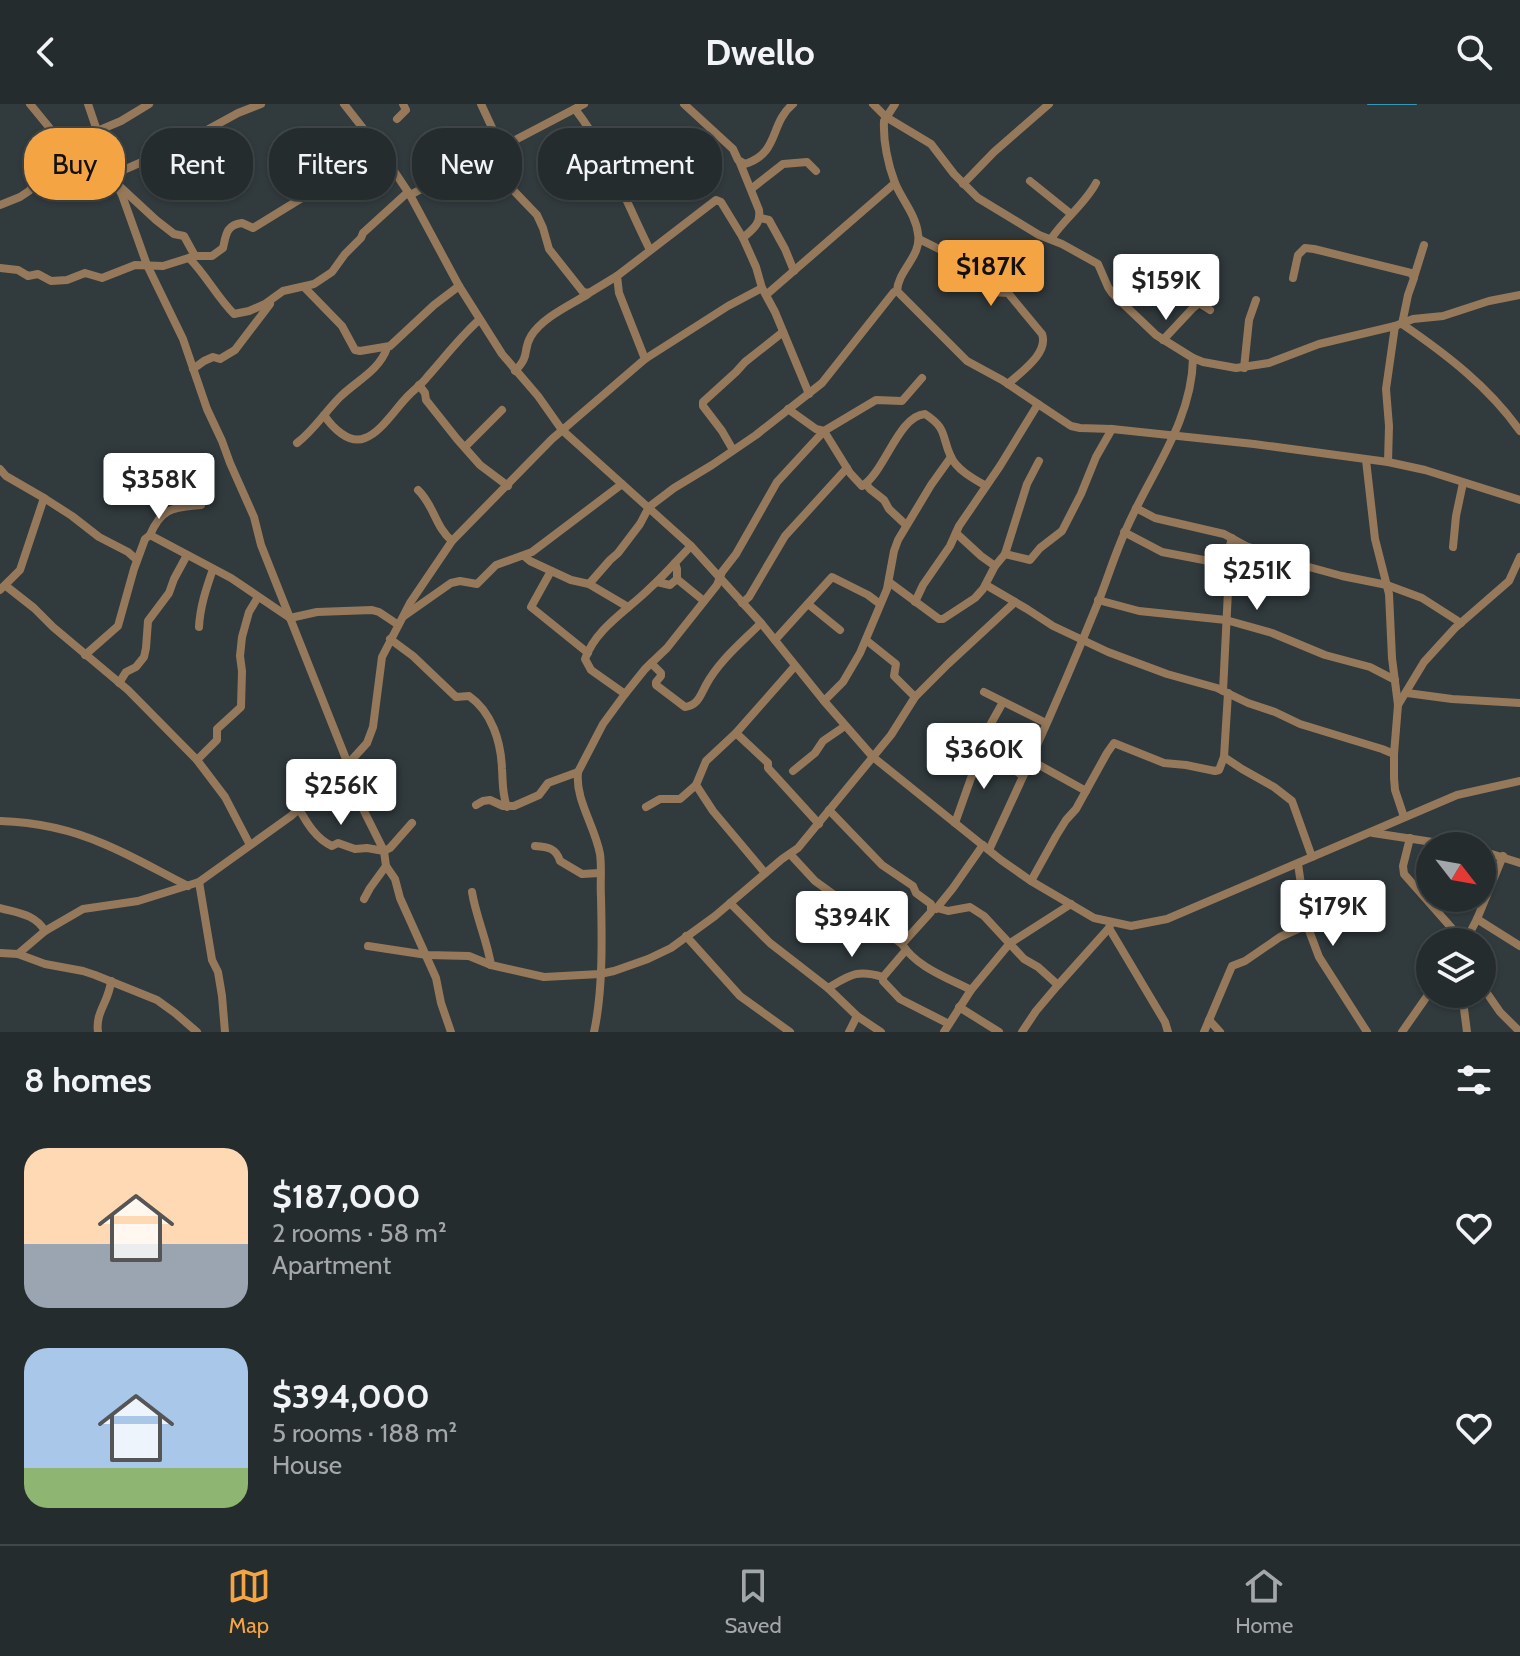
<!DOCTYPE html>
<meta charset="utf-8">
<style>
body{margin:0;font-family:Cabin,sans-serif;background:#31383a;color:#f1f3f6;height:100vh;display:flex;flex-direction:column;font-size:30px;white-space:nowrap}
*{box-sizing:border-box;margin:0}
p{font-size:26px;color:#a3a7aa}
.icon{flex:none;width:44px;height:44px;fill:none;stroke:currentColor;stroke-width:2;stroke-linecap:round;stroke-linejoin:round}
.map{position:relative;height:928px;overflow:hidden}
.sheet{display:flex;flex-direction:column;background:#252c2e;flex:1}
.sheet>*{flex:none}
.hud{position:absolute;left:24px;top:24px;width:800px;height:72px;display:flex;gap:16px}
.needle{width:52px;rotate:121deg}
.controls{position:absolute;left:1416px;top:728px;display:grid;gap:16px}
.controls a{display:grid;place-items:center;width:80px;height:80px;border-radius:50%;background:#252c2e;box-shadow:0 2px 6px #0004,0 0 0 2px #42484a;font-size:40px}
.price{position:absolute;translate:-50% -68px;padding:0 18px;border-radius:8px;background:#fff;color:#222;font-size:26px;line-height:52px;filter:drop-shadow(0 2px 4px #0008)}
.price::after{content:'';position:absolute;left:50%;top:48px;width:24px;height:18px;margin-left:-12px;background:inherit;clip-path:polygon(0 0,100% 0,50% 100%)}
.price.active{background:#f4a443;color:#111}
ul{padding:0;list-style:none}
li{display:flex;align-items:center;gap:24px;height:200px;padding:0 24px}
li span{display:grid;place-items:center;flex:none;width:224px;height:160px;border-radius:24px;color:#555}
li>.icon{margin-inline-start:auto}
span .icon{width:96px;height:96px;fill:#fffc;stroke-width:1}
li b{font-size:34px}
h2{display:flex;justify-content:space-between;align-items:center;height:96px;padding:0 24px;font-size:34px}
.pill{padding:0 28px;border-radius:32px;background:#252c2e;box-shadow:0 2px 6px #0004,0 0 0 2px #42484a;font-size:28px;line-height:72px}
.pill.active{background:#f4a443;color:#111}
header{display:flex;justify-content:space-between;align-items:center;height:104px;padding:0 24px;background:#252c2e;font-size:36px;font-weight:700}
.tab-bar{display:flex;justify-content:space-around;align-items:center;height:112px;border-top:2px solid #42484a;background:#252c2e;font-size:22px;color:#a3a7aa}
.tab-bar a{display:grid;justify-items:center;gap:4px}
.tab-bar .active{color:#f4a443}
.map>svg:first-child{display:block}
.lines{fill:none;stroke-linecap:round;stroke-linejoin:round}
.stream{stroke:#3498b6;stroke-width:2}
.minor{stroke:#96795b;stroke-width:8}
</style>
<header><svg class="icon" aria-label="back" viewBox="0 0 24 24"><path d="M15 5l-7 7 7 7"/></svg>Dwello<svg class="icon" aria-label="search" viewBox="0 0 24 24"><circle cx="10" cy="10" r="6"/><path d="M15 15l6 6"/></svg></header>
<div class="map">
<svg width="1520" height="928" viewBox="0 0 1520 928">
<rect width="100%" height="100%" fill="#313a3d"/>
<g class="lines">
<polyline class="stream" points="1368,0 1416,0"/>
<g class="minor">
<polyline points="30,0 57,33 78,51 115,78 156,116 174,130 184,132 195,152"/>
<polyline points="88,0 112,71 122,91 147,161 183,235 207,305 222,337 230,359 254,413 261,441 348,660 363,705 384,747 386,762 395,775 400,794 436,874 441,899 451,928"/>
<polyline points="344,0 380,46 410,91 459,182 502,250 538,292 562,326 691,442 761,519 824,597 873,653 1001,756 1031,777 1094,814 1131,822 1167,815 1457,691 1520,677"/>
<polyline points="481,0 501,43"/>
<path d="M684,0L733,45L738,56L745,60C780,49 769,20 793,0"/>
<polyline points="873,0 886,13 931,40 954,70 978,94 1039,131 1062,140 1098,160 1108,183 1112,189 1156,231 1193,254 1203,258 1236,264 1269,259 1319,240 1395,222 1413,215 1443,212 1489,197 1520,191"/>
<path d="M895,0L884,17C883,37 888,61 895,79C902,96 916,111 918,130C922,152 898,166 897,187"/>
<path d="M575,5C609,49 625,96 650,146"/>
<polyline points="397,15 406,6 403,0"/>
<polyline points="495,46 514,87 537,111 543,124 549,145 583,188 589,189 617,172"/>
<path d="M740,59L759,106C761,120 753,125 743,134"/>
<polyline points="112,71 174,44 238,9 261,0"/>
<polyline points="1030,77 1071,110"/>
<polyline points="963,80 994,48 1049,0"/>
<polyline points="751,85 783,60 807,58 816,67"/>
<path d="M410,91C468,61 526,30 584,0"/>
<polyline points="0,101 20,93 29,87 45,67 76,36 121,17 149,0"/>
<polyline points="760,114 769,116 785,145 794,167"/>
<path d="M919,135L951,151L987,185L992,188L1008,189L1042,230C1049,249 1021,268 1008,280"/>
<path d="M1051,135C1064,115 1085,100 1096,79"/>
<path d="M189,154C206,171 217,193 234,210L249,207L265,200L283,187L314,180L332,168L345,150L361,134L363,129L408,88"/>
<path d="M0,164L18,166L28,172L38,170L51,177L67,176L85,169L102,174L135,161L163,162L195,152H212L223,144C226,131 226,121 242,119L253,124L380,46"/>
<polyline points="1414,173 1424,141"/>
<path d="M1293,174L1298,151L1305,144L1314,145L1411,169L1414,174L1408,191L1402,220C1446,250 1489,283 1520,327"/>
<polyline points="304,183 342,222 355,246 360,247 390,242 434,201 459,182"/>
<polyline points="766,191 895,79"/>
<polyline points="1163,236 1192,205 1199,199 1210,206"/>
<polyline points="645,255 619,189 617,172 716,96 721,98 743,134 756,163 762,184 775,208 809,290"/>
<polyline points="1244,264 1249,216 1256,196"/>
<polyline points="193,265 204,257 213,253 220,255 235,246 270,200"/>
<path d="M515,267C531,251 522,247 531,232C543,213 569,202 588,190"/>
<polyline points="419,281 425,289 426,296 457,335 480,361 508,382"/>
<polyline points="788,305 816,325 824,327 876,296 902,297 922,274"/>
<path d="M324,311C332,323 349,341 365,334C382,328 397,302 410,290C416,284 423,279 428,272C445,253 460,233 479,216"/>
<path d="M297,339C314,326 325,308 340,293C356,277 379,267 387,244"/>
<polyline points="465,343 502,306"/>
<polyline points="733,346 722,327 703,302 703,298 736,268 745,258 783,228"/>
<polyline points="1366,356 1375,435 1389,490 1392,554 1398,601 1394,650 1394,674 1395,686 1404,713"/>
<polyline points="1388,358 1389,322 1386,285 1395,222"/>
<polyline points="0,365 6,372 44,394 72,412 99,433 128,448 137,456"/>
<polyline points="866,380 870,385 884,396 889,405 906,421"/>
<path d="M418,386C434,401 435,423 452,437"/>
<polyline points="1136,404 1155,414 1224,430 1246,442 1298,460 1342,472 1387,481 1422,494 1461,519"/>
<polyline points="1124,428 1162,448 1214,458 1224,463"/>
<polyline points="956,429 981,452 995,462"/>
<path d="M150,431C162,403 173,404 201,401"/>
<polyline points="1453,443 1456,412 1463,379"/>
<polyline points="1005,450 1030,456 1040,444 1062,427 1081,390 1096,353 1112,325"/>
<polyline points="524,452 530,457 571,476 589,480 628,503"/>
<polyline points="551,467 531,503 588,549"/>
<polyline points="677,475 704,497"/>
<polyline points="657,478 670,481 677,475 677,465 675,459"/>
<polyline points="889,478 939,515 943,515 975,494 983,485 995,462 1005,450 1027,380 1039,357"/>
<polyline points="589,480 610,456 618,449 640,420 649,403 674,384 712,361 756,331 822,279 894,188 897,187 967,257 1002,276 1071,322 1080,324 1112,325 1254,340 1388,358 1425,366 1520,396"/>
<polyline points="986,481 1027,505 1053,522 1108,548 1167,570 1217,584 1248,599 1275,608 1300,620 1382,645 1394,650"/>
<polyline points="6,482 34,504 53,523 128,586 197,656 225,693 250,741"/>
<polyline points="0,486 20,466 44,394"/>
<polyline points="1098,496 1139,507 1226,516 1272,529 1325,551 1370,563 1395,576"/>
<polyline points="915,498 923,481 950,442 959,422 1000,362 1038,300"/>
<polyline points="742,499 749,493 785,432 847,364"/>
<polyline points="808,500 840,526"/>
<polyline points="404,512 451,479 460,477 477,480 496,461 532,448 622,380"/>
<polyline points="290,514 317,508 372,506 379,508 397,520"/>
<path d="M199,523C200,503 206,485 213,465"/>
<path d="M390,535L413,552L456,593L469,592C492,608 501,638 502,665C503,679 502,689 507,703"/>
<polyline points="775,536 832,473 868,491 880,500"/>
<polyline points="866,536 896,560 894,572 915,593"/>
<polyline points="85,551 118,522 134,465 145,435 150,431 231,474 290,514"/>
<path d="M651,559L661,569V572L656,578V581L685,603C698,601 700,592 706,581C719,557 741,539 761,519"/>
<polyline points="119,579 126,568 136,563 144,553 146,544 148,517 169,489 174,475 187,451"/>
<polyline points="1223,587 1228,487 1224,471 1224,463 1232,434"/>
<polyline points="984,588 1046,619"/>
<polyline points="1407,589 1452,595 1520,599"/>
<path d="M625,590L591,566L585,555C596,524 628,506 650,484C665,471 677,456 691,442"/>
<polyline points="824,597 843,578 860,549 887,485 894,447 898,436 931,381 951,353"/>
<polyline points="1003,598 979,641 1023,672"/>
<polyline points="1398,601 1424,558 1455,524 1509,477 1520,453"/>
<polyline points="736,629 768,659 768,664 819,720"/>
<polyline points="1224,653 1242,665 1274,683 1292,697 1312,753"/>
<polyline points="197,656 217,636 217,625 241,603 242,567 240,552 242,533 249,508 258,493"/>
<polyline points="1030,656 1086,687"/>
<polyline points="793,667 815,649 823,637 845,622"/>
<polyline points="476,701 483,697 490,696 503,702 514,702 539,691 548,679 578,668"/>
<polyline points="646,703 660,695 680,695 696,681"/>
<path d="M299,705C307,719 316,735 332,742L338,739L355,745L367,744L384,747L390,744L412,719"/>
<polyline points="829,706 882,761 913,782 916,789 931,800 931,808 902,840"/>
<path d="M0,717C35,718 72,726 104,740C133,752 160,768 188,782"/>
<polyline points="955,719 971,674 984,645"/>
<polyline points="1373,729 1459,742"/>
<polyline points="1410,734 1403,762 1404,770 1464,838"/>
<path d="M535,742C548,743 556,744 560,757L582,770L600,769"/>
<path d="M989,746C1028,663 1065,580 1099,496C1108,473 1115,450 1125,428C1149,371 1192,319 1193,254"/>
<polyline points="1482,747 1520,759"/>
<path d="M790,750L815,777L902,840C916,863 948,874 971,886"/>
<polyline points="1298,760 1307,821 1319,853 1367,928"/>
<polyline points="765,769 713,707 696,681 706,657 736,629 795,562"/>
<polyline points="1031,777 1056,732 1066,716 1076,705 1107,649 1114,639 1164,659 1186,661 1215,667 1219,666 1224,653 1228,589"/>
<polyline points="199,778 212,856 218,868 222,892 225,928"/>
<path d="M472,788C476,813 487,836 491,861"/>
<polyline points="364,795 370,784 386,762"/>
<polyline points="730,799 770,839 828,884 857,912 881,928"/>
<path d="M0,804C18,809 35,810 45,827"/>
<polyline points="937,804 948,807 970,803 984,812 1024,855 1038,863 1058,881"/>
<polyline points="936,805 953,784 983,741"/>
<polyline points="1477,815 1520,842"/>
<polyline points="1109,824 1165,918 1168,928"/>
<polyline points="686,832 740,892 790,928"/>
<polyline points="1465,838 1477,815 1503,752"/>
<polyline points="368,842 427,851 469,852 491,861 544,873 600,870 614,867 648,855 671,844 715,812 782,755 798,744 891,631 915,593 948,560 1015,498"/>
<polyline points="906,846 883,873 883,877 900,895 949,920"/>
<polyline points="0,849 18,850 45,860 83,867 95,871 157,896 175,909 197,928"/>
<polyline points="18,850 45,827 83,805 138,797 199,778 291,712 348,660 367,639 373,623 382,553 410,499 452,437 552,335 645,255 728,202 762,184"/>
<polyline points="1482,882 1500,908 1520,928"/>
<path d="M828,884C850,871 857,865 883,873"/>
<polyline points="1460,890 1463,897 1467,928"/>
<polyline points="959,903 999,928"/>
<polyline points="1209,916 1220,928"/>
<path d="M98,928C95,908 109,898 111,877"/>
<path d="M594,928C603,887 602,835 601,793C600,779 602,764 600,750C595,722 575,696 578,668L603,620L625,590L645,565L667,544L717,481L722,468L736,450L777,378L824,327L850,369L862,382C885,368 898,312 925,310C948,325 941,332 951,353C957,366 974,375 986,382"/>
<polyline points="849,928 857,912"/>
<polyline points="944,928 971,886 1010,839 1071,800"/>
<polyline points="1022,928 1036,907 1058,881 1109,824 1111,819"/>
<polyline points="1204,928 1232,862 1245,857 1280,833 1307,821"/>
<polyline points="1402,928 1430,888"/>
</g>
</g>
</svg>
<div class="controls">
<a><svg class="needle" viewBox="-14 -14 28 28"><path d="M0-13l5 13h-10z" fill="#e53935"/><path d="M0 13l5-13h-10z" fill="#a3a7aa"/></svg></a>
<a><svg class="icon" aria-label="layers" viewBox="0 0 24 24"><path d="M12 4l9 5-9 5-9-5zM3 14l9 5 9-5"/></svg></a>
</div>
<b class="price active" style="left:991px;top:204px">$187K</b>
<b class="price" style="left:1166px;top:218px">$159K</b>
<b class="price" style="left:159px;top:417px">$358K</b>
<b class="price" style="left:1257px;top:508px">$251K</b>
<b class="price" style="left:984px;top:687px">$360K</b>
<b class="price" style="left:341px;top:723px">$256K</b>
<b class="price" style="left:1333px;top:844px">$179K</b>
<b class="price" style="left:852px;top:855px">$394K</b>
<div class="hud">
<a class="pill active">Buy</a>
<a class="pill">Rent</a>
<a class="pill">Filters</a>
<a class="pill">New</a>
<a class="pill">Apartment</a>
</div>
</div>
<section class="sheet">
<h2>8 homes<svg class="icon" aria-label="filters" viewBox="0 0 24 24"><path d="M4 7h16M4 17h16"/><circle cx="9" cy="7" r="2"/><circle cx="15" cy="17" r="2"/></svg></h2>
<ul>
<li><span style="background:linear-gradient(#ffd9b3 60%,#9aa5b1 0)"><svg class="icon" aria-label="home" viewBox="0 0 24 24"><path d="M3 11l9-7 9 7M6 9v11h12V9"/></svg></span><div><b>$187,000</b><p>2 rooms · 58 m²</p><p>Apartment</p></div><svg class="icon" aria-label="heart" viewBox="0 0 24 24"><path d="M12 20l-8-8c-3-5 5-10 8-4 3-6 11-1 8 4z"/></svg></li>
<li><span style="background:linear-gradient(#a9c7e8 75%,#8fb573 0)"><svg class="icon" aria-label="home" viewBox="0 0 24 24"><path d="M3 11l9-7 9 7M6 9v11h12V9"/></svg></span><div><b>$394,000</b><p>5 rooms · 188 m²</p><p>House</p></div><svg class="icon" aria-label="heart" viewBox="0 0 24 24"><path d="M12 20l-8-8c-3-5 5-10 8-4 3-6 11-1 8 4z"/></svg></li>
</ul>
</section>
<nav class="tab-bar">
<a class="active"><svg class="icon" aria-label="map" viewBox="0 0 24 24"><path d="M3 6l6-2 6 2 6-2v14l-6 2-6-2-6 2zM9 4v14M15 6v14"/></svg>Map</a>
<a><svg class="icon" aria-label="saved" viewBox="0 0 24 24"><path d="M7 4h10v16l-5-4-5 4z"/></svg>Saved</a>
<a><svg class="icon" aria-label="home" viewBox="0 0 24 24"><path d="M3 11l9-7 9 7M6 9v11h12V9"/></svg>Home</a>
</nav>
